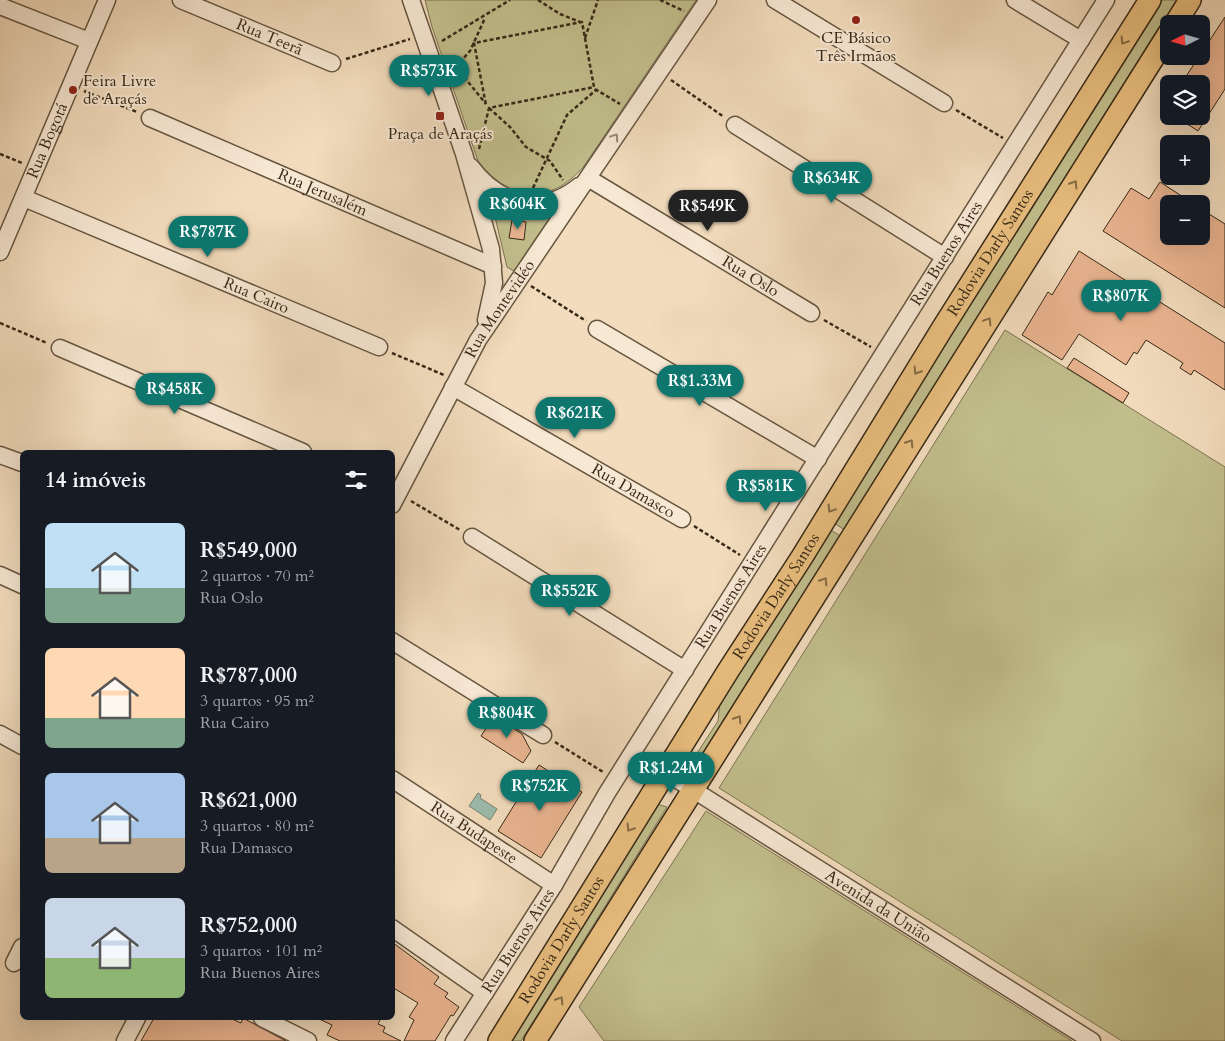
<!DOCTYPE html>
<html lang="pt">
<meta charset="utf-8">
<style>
body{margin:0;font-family:Cardo,serif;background:#20242c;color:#f1f3f6;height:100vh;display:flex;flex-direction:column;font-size:19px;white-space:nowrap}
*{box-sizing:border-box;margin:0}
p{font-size:16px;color:#9ea1a6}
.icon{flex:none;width:28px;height:28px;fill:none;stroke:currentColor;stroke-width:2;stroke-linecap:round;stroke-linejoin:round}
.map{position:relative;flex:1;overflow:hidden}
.drawer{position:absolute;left:20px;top:450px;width:375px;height:570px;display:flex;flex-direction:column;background:#171b24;border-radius:8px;box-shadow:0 5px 20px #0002}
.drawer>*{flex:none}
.needle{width:32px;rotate:265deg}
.fabs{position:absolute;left:1160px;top:15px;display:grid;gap:10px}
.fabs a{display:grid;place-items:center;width:50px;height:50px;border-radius:8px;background:#171b24;box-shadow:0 5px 20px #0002;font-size:25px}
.price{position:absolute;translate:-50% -42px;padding:0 11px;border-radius:18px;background:#0f766e;color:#fff;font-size:16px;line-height:32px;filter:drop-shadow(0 1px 2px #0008)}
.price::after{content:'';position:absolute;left:50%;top:30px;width:15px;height:11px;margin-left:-8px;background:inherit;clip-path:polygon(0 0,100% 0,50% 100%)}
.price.current{background:#222;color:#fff}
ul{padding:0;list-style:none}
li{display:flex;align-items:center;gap:15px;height:125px;padding:0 25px}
li span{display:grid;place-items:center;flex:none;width:140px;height:100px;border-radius:8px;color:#555}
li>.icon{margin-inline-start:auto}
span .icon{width:60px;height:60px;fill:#fffc;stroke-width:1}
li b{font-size:21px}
h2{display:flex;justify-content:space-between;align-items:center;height:60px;padding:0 25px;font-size:21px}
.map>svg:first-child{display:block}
.green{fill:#c1be8c;stroke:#7c7452}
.water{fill:#9cbcac;stroke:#748170}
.building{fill:#eab591;stroke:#372917}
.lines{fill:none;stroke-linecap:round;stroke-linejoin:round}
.minor-casing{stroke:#665640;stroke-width:19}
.major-casing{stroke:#372917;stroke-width:24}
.path{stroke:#372917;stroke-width:2.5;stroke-dasharray:4 2.5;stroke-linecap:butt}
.minor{stroke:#f7e8d4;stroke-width:16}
.major{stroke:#e9be7e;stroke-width:21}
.oneway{stroke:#876c45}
.oneway2{stroke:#978876}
.poi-dot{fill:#8f2418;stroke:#f7e8d4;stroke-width:2}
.labels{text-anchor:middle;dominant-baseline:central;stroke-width:4;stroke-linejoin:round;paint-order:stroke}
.street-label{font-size:16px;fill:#372917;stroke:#f7e8d4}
.poi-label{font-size:16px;fill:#372917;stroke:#f7e8d4}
</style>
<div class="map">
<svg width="1225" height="1041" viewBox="0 0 1225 1041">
<rect width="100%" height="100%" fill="#f2dcbd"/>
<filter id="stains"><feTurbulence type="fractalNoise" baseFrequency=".004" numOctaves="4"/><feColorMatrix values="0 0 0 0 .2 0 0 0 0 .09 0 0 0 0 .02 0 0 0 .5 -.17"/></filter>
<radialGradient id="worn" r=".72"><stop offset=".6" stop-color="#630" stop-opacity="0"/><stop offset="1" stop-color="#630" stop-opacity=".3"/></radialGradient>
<g class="green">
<path d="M425,0H696L584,166C550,206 509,202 478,161L432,27Z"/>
<polygon points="1162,0 1180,0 846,531 833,522"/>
<polygon points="499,207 522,215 550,217 514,271 507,267 494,213 495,208"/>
<polygon points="1005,330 1225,467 1225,1041 1122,1041 719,788"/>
<polygon points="829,529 842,537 690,777 688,774 688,767 718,721 720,701"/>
<polygon points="657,804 667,807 521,1041 506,1041"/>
<polygon points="706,811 1072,1041 604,1041 579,1007"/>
</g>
<polygon class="water" points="478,793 481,795 480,798 497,809 490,820 469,806"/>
<g class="building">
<polygon points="1225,17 1225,89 1198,131 1175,116 1201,116 1201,84 1181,84"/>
<polygon points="1160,182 1194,204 1169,204 1169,236 1201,236 1201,209 1225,224 1225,308 1103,231 1131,188 1149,199"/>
<polygon points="512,220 526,222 524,240 509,238"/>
<polygon points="1079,251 1225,343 1225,390 1194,370 1191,375 1180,368 1183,363 1146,340 1137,354 1134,352 1126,365 1079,334 1062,360 1022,335 1048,292 1052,295"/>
<polygon points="1074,358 1129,393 1123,403 1067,368"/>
<polygon points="494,716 522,734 531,751 523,763 481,736"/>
<polygon points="539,765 582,792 541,858 498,831"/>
<polygon points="392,942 439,977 434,984 448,993 445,997 459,1007 453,1016 451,1015 435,1041 404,1041 414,1020 409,1017 418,1003 392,987"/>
<polygon points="154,1018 230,1018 241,1023 243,1018 286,1041 141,1041"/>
<polygon points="317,1018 381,1018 378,1024 385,1027 383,1032 401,1041 340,1041 327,1035 332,1025"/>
</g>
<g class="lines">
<defs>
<g id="minor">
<path id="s1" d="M181,0L332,63"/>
<polyline points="411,0 464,154 491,249 494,283 486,320"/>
<polyline points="775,0 944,103"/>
<polyline points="1015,0 1081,40"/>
<polyline points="0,6 89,41"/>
<path id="s2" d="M150,118L493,266"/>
<polyline points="735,125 945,257"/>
<path d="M471,167C498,203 542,217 579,186"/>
<path id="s3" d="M588,178L811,313"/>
<path id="s4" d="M24,198L379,347"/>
<path id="s5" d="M0,252L107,0"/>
<polyline points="597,329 818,459"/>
<polyline points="60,348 303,452"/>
<path id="s6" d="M453,387L682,519"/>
<polyline points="0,455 22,463"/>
<path id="s7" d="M392,505L478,340L708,0"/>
<polyline points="472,537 685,670"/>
<polyline points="0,575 22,585"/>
<polyline points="392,641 543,735"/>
<polyline points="0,734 22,746"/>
<path id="s8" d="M665,772L1092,1041"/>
<path id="s9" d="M392,779L554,885"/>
<polyline points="392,928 485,993"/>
<polyline points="14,963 22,947"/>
<polyline points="262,1018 308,1041"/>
<polyline points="125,1041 137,1018"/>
<path id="s10" d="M454,1041L554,885L607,793L1106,0"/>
</g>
<g id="major">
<polyline points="1175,24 1190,0"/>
<path id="s11" d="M499,1041L728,671L802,557L942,329L1150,0"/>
<polyline points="535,1041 1169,33"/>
</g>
</defs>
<use href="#minor" class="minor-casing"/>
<use href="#major" class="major-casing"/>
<g class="path">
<polyline points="538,0 560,14 580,22"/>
<polyline points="660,0 684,11"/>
<polyline points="585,38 598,0"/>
<polyline points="442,41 510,0"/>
<polyline points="346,59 410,39"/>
<polyline points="456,67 486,104"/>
<polyline points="451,72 470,51 485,18"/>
<polyline points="671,80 724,117"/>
<polyline points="595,89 620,104"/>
<polyline points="84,91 137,112"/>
<polyline points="489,108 510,127 526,147 550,161 563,180"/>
<polyline points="956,110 1003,138"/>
<polyline points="479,149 489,108 594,87 582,22 474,43 486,105"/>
<polyline points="0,154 22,163"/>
<polyline points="533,188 567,115 596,90"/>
<polyline points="531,286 586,321"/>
<polyline points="824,320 871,347"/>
<polyline points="0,323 47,343"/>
<polyline points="392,353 444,375"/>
<polyline points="411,501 460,530"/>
<polyline points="694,526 740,555"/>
<polyline points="555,742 603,772"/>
</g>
<use href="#minor" class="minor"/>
<use href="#major" class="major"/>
</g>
<defs><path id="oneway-chevron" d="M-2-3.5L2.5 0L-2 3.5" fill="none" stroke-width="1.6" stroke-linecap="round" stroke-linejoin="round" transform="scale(1.25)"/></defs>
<g class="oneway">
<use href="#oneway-chevron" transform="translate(1124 41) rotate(122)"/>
<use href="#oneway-chevron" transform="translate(1074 184) rotate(-58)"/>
<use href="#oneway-chevron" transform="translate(988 321) rotate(-58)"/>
<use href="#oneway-chevron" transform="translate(917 371) rotate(122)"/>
<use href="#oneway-chevron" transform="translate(910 443) rotate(-58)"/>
<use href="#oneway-chevron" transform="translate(831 509) rotate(122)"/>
<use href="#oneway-chevron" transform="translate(824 581) rotate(-58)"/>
<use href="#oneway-chevron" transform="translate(738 719) rotate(-58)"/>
<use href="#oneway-chevron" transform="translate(630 828) rotate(122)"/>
<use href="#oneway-chevron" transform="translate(560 1000) rotate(-58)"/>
</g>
<use class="oneway2" href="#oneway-chevron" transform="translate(615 137) rotate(-56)"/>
<g class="poi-dot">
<circle cx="856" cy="20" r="5"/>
<circle cx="73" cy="90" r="5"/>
<rect x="435" y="111" width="10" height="10" rx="2.5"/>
</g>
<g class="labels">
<g class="street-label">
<text stroke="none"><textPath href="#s1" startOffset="96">Rua Teerã</textPath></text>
<text stroke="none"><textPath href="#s5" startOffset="121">Rua Bogotá</textPath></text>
<text stroke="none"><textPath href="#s2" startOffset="188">Rua Jerusalém</textPath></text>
<text stroke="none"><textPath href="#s10" startOffset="929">Rua Buenos Aires</textPath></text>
<text stroke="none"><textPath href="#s11" startOffset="929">Rodovia Darly Santos</textPath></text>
<text stroke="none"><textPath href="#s3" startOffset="190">Rua Oslo</textPath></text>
<text stroke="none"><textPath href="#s4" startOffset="252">Rua Cairo</textPath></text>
<text stroke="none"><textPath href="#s7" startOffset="224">Rua Montevidéo</textPath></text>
<text stroke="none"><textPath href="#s6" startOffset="208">Rua Damasco</textPath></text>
<text stroke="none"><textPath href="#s10" startOffset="524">Rua Buenos Aires</textPath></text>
<text stroke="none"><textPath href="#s11" startOffset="524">Rodovia Darly Santos</textPath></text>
<text stroke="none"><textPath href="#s9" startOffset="98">Rua Budapeste</textPath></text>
<text stroke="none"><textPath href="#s8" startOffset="252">Avenida da União</textPath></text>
<text stroke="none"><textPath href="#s11" startOffset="119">Rodovia Darly Santos</textPath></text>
<text stroke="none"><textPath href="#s10" startOffset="119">Rua Buenos Aires</textPath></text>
</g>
<g class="poi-label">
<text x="856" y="38">CE Básico<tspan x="856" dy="18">Três Irmãos</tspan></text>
<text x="83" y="81" text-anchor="start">Feira Livre<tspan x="83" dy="18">de Araçás</tspan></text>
<text x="440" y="134">Praça de Araçás</text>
</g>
</g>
<rect width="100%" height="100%" filter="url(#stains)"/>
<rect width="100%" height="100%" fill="url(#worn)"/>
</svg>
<div class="fabs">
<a><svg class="needle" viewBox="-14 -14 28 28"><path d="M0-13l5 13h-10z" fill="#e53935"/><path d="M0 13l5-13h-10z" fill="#9ea1a6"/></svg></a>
<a><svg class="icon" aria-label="layers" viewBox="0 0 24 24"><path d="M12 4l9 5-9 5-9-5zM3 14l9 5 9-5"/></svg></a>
<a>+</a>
<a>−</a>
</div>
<b class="price" style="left:429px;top:97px">R$573K</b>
<b class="price" style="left:832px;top:204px">R$634K</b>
<b class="price" style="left:518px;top:230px">R$604K</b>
<b class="price current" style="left:708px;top:232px">R$549K</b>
<b class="price" style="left:208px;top:258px">R$787K</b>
<b class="price" style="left:1121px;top:322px">R$807K</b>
<b class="price" style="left:700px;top:407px">R$1.33M</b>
<b class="price" style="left:175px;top:415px">R$458K</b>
<b class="price" style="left:575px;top:439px">R$621K</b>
<b class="price" style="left:766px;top:512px">R$581K</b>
<b class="price" style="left:570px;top:617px">R$552K</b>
<b class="price" style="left:507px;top:739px">R$804K</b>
<b class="price" style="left:671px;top:794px">R$1.24M</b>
<b class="price" style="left:540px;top:812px">R$752K</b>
<section class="drawer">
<h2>14 imóveis<svg class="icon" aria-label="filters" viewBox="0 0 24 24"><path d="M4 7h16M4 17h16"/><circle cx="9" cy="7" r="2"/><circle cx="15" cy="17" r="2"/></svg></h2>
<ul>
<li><span style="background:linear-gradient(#bfe0f5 65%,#7fa58c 0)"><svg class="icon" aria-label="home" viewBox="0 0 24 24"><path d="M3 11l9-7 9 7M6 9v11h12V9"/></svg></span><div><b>R$549,000</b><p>2 quartos · 70 m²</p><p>Rua Oslo</p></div></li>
<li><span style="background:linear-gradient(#ffd9b3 70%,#7fa58c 0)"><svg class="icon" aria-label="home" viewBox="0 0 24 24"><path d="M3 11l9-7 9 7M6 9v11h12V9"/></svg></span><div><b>R$787,000</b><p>3 quartos · 95 m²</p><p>Rua Cairo</p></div></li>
<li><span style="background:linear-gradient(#a9c7e8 65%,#b9a48a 0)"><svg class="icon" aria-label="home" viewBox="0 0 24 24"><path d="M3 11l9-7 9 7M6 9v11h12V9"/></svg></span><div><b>R$621,000</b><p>3 quartos · 80 m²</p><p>Rua Damasco</p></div></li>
<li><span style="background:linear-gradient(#c9d6e8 60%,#8fb573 0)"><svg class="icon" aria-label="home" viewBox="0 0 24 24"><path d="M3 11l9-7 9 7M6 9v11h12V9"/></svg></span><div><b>R$752,000</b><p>3 quartos · 101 m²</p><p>Rua Buenos Aires</p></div></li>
</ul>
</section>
</div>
